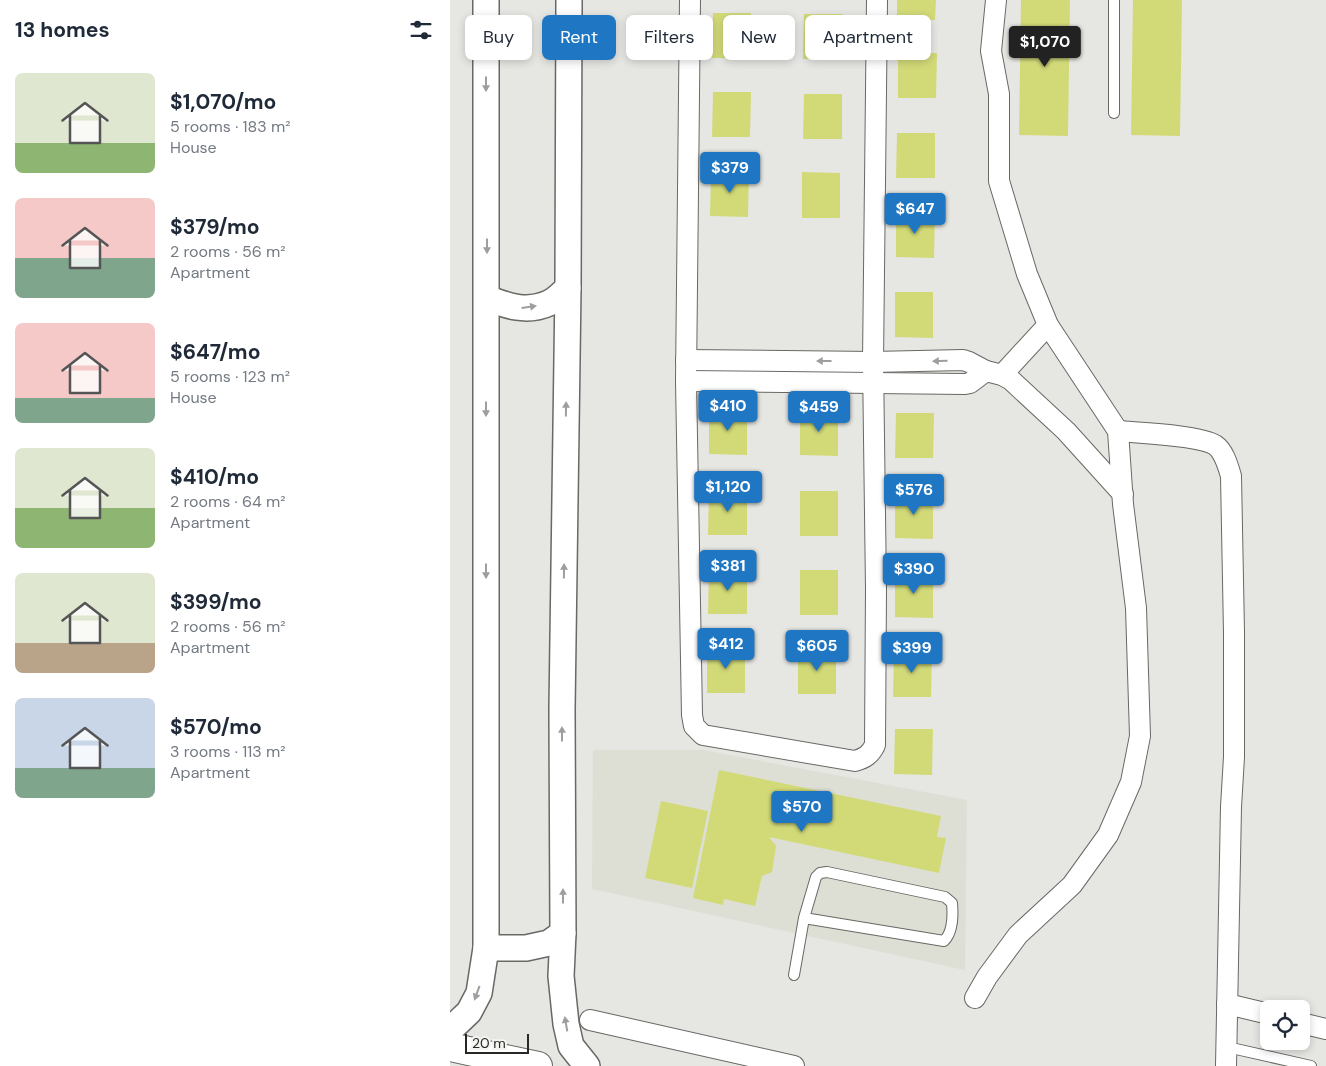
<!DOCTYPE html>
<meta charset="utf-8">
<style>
body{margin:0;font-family:"DM Sans",sans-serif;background:#f6f6f7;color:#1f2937;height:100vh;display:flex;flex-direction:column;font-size:19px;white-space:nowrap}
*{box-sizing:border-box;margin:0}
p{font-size:16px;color:#747a83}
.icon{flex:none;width:28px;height:28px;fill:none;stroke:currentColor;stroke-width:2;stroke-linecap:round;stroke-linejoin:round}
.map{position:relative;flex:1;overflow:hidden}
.sheet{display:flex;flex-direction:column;background:#fff;width:450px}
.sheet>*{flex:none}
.hud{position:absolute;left:15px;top:15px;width:475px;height:45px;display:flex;gap:10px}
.controls{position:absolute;left:810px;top:1000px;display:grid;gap:10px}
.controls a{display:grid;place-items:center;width:50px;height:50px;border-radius:8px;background:#fff;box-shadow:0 2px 8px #0003;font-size:25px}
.scale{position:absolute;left:15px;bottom:12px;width:64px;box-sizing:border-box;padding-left:5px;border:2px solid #272726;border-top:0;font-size:14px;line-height:18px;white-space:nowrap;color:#272726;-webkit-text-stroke:4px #f3f4f0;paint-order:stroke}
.price{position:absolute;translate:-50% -42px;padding:0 11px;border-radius:5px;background:#1f77c4;color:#fff;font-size:16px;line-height:32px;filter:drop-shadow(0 1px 2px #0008)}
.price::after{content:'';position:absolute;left:50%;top:30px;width:15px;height:11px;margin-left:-8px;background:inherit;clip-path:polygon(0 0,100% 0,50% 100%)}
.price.on{background:#222;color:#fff}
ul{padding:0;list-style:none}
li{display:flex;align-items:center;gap:15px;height:125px;padding:0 15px}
li span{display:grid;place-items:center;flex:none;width:140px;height:100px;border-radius:8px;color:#555}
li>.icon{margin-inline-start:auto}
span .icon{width:60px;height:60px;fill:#fffc;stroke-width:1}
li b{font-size:21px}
h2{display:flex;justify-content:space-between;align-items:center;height:60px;padding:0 15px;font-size:21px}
.tag{padding:0 18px;border-radius:8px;background:#fff;box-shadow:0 2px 8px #0003;font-size:18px;line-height:45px}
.tag.on{background:#1f77c4;color:#fff}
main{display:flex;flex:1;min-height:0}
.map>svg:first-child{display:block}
.built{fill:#dddfd4}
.building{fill:#d2da78}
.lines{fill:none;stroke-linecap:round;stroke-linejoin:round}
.service-casing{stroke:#686865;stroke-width:12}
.minor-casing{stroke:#686865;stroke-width:22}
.tertiary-casing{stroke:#686865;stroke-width:28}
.trunk-casing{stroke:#686865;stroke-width:30}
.service{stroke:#fff;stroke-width:10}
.minor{stroke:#fff;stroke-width:20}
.tertiary{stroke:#fff;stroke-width:25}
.trunk{stroke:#fff;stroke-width:28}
.oneway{fill:#9e9e9d}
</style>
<main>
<section class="sheet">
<h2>13 homes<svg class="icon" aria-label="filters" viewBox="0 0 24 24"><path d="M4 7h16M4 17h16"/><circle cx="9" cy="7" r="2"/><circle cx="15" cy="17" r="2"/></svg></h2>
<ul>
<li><span style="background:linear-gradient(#dfe7d0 70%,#8fb573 0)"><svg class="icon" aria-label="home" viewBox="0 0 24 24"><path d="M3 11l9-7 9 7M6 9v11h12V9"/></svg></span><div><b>$1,070/mo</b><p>5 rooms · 183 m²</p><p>House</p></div></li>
<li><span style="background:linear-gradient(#f6c9c9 60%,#7fa58c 0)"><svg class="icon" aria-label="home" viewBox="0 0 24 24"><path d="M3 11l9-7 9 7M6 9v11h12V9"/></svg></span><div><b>$379/mo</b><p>2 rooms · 56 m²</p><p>Apartment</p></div></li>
<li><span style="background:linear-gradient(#f6c9c9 75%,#7fa58c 0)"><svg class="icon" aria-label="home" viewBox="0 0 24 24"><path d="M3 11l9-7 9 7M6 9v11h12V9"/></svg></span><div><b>$647/mo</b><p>5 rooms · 123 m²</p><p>House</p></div></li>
<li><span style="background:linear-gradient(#dfe7d0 60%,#8fb573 0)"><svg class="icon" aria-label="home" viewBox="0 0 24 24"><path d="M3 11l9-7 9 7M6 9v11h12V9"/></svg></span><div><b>$410/mo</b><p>2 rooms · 64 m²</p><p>Apartment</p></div></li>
<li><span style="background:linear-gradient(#dfe7d0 70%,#b9a48a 0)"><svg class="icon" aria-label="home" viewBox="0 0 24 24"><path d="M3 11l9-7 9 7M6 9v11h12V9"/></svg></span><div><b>$399/mo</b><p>2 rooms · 56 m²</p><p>Apartment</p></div></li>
<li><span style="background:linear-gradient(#c9d6e8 70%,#7fa58c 0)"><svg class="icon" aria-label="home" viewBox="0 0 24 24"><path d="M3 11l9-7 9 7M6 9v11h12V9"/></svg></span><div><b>$570/mo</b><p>3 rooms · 113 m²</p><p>Apartment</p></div></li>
</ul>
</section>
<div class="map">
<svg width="876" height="1066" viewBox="0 0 876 1066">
<rect width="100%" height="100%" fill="#e6e6e3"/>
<polygon class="built" points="143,750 253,750 517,800 515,970 142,889"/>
<g class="building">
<polygon points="447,0 486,0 485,20 447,19"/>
<polygon points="571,0 620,0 618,136 569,135"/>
<polygon points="683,0 732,0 730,136 681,135"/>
<polygon points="263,13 301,13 300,58 262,58"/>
<polygon points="354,14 392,14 392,59 353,59"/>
<polygon points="448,53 487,53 486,98 448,98"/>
<polygon points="263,92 301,92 300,137 262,137"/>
<polygon points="354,94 392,94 392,139 353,139"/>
<polygon points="447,133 485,133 485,178 446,178"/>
<polygon points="261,171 299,171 298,217 260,216"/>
<polygon points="352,172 390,173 390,218 352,218"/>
<polygon points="446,212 485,212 484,258 446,257"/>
<polygon points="445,292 483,292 483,338 445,337"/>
<polygon points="259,409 297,409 297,455 259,454"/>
<polygon points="350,410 388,410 388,456 350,455"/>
<polygon points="446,413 484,413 483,458 445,458"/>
<polygon points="259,490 297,490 297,535 258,535"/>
<rect x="350" y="491" width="38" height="45"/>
<polygon points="445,493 483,493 483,539 445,538"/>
<polygon points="259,569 297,569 297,614 258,614"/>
<rect x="350" y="570" width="38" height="45"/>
<polygon points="445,572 483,573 483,618 445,617"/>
<rect x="257" y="648" width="38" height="45"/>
<rect x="348" y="649" width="38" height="45"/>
<polygon points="444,651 482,652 481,697 443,697"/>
<polygon points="445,729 483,729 482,775 444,774"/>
<polygon points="269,770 491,816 487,837 496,838 489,873 319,837 326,846 322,872 312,876 305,906 274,899 273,905 243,898"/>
<polygon points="211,801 258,811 242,888 195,878"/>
</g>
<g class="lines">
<defs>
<g id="service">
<polyline points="664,0 664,113"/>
<path d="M344,975L354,918L366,877L370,873L377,872L495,897L502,903C503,914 503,932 494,941L354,918"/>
<polyline points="777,1047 861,1066"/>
</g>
<g id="minor">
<path d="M240,0L236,381L242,715L244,726L253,735L405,761C415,758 420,755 425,745L426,589L423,362L427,0"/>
<polyline points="236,360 423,362 513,360 519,362 536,371 552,375 561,380 616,431 673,494"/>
<polyline points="552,375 598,325"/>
<polyline points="236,381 515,384 520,383 536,371"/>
<path d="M668,431C689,433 749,435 765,445C774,451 778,466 781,476L784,632V757L781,807L776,1066"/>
<polyline points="525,998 537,977 568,935 622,885 658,835 681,782 690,736 686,608 673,504 668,431 598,325 577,274 549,181 549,94 541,51 546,0"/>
<polyline points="777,1004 819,1014"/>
<polyline points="140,1020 344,1066"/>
<polyline points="851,1023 876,1029"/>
</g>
<g id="tertiary">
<polyline points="119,0 118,288 112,709 113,933 111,976 116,1024 121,1046 137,1066"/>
<path d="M37,298C57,306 77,313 99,303C106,300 112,293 118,288"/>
<polyline points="36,948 76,948 99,943 113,933"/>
<polyline points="0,1030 19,1012 29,993 36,948 36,0"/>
</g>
<polyline id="trunk" points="0,1047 88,1066"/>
</defs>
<use href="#service" class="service-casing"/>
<use href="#minor" class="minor-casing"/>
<use href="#tertiary" class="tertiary-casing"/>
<use href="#trunk" class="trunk-casing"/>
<use href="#service" class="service"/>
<use href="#minor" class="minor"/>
<use href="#tertiary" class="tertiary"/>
<use href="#trunk" class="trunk"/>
</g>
<defs><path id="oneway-solid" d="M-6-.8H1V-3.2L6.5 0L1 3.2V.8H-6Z" transform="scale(1.25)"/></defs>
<g class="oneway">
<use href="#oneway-solid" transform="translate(36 84) rotate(90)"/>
<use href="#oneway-solid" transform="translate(37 246) rotate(90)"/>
<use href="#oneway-solid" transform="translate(79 307) rotate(-8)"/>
<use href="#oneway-solid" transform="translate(374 361) rotate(-180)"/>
<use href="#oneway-solid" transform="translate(490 361) rotate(179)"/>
<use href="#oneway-solid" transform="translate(36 409) rotate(90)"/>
<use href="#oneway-solid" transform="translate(116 409) rotate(-89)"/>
<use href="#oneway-solid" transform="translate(36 571) rotate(90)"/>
<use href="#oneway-solid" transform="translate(114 571) rotate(-89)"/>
<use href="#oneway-solid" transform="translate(112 734) rotate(-90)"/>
<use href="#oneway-solid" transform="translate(113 896) rotate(-90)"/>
<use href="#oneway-solid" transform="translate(27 993) rotate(110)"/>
<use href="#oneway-solid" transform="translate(116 1024) rotate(-100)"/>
</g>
</svg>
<div class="controls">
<a><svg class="icon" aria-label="locate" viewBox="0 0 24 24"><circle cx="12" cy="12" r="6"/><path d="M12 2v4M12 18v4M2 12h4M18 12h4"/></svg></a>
</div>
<div class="scale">20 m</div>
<b class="price on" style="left:595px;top:68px">$1,070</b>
<b class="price" style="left:280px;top:194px">$379</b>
<b class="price" style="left:465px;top:235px">$647</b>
<b class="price" style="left:278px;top:432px">$410</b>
<b class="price" style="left:369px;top:433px">$459</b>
<b class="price" style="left:278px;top:513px">$1,120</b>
<b class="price" style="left:464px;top:516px">$576</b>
<b class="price" style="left:278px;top:592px">$381</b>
<b class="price" style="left:464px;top:595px">$390</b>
<b class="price" style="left:276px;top:670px">$412</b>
<b class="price" style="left:367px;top:672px">$605</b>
<b class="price" style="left:462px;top:674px">$399</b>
<b class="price" style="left:352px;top:833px">$570</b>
<div class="hud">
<a class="tag">Buy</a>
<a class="tag on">Rent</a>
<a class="tag">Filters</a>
<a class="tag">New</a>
<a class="tag">Apartment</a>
</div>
</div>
</main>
